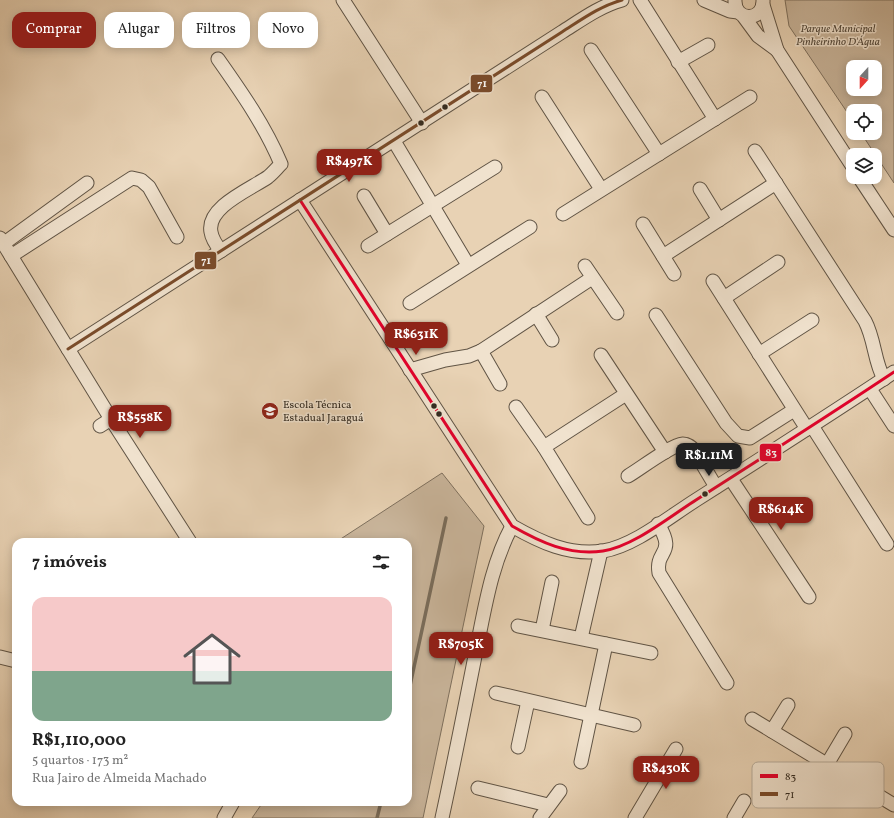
<!DOCTYPE html>
<html lang="pt">
<meta charset="utf-8">
<style>
body{margin:0;font-family:Vollkorn,serif;background:#f2f2f2;color:#222;height:100vh;display:flex;flex-direction:column;font-size:15px;white-space:nowrap}
*{box-sizing:border-box;margin:0}
p{font-size:13px;color:#767676}
.icon{flex:none;width:22px;height:22px;fill:none;stroke:currentColor;stroke-width:2;stroke-linecap:round;stroke-linejoin:round}
.map{position:relative;flex:1;overflow:hidden}
.panel{position:absolute;left:12px;top:538px;width:400px;height:268px;display:flex;flex-direction:column;background:#fff;border-radius:12px;box-shadow:0 2px 10px #0003}
.panel>*{flex:none}
.top-card{position:absolute;left:12px;top:12px;width:400px;height:36px;display:flex;gap:8px}
.needle{width:26px;rotate:201deg}
.tools{position:absolute;left:846px;top:60px;display:grid;gap:8px}
.tools a{display:grid;place-items:center;width:36px;height:36px;border-radius:8px;background:#fff;box-shadow:0 2px 10px #0003;font-size:20px}
.price{position:absolute;translate:-50% -34px;padding:0 9px;border-radius:8px;background:#8f2418;color:#fff;font-size:13px;line-height:26px;filter:drop-shadow(0 1px 2px #0008)}
.price::after{content:'';position:absolute;left:50%;top:24px;width:12px;height:9px;margin-left:-6px;background:inherit;clip-path:polygon(0 0,100% 0,50% 100%)}
.price.current{background:#222;color:#fff}
ul{padding:0;list-style:none}
li{display:grid;align-content:center;gap:8px;height:212px;padding:0 20px}
li span{display:grid;place-items:center;height:124px;border-radius:12px;color:#555}
li>.icon{margin-inline-start:auto}
span .icon{width:72px;height:72px;fill:#fffc;stroke-width:1}
li b{font-size:17px}
h2{display:flex;justify-content:space-between;align-items:center;height:48px;padding:0 20px;font-size:17px}
.pill{padding:0 14px;border-radius:12px;background:#fff;box-shadow:0 2px 10px #0003;font-size:14px;line-height:36px}
.pill.current{background:#8f2418;color:#fff}
.map>svg:first-child{display:block}
.green{fill:#c9b59b;stroke:#7e705e;fill-rule:evenodd}
.lines{fill:none;stroke-linecap:round;stroke-linejoin:round}
.stream{stroke:#7a6d5b;stroke-width:3.5}
.minor-casing{stroke:#605445;stroke-width:15}
.minor{stroke:#f0e2ce;stroke-width:13}
.bus-1-casing{stroke:#f0e2ce;stroke-width:6}
.bus-2-casing{stroke:#f0e2ce;stroke-width:6}
.bus-1{stroke:#e4002b;stroke-width:3}
.bus-2{stroke:#7a4b2a;stroke-width:3}
.bus-dot{fill:#322a20;stroke:#f0e2ce;stroke-width:1.5}
.labels{text-anchor:middle;dominant-baseline:central;stroke-width:3;stroke-linejoin:round;paint-order:stroke}
.park-label{font-size:11px;font-style:italic;fill:#504639;stroke:#f0e2ce}
.poi-label{font-size:11px;fill:#322a20;stroke:#f0e2ce;text-anchor:start}
.key{fill:#f0e2ce;stroke:#b7ab9a;stroke-width:1}
.key-label{font-size:11px;fill:#322a20}
.line-badge{stroke:#f0e2ce;stroke-width:1.5}
.badge-label{font-size:11px;text-anchor:middle;font-weight:bold;fill:#fff}
</style>
<div class="map">
<svg width="894" height="818" viewBox="0 0 894 818">
<rect width="100%" height="100%" fill="#e8d2b4"/>
<filter id="stains"><feTurbulence type="fractalNoise" baseFrequency=".005" numOctaves="4"/><feColorMatrix values="0 0 0 0 .2 0 0 0 0 .09 0 0 0 0 .02 0 0 0 .5 -.17"/></filter>
<radialGradient id="worn" r=".72"><stop offset=".6" stop-color="#630" stop-opacity="0"/><stop offset="1" stop-color="#630" stop-opacity=".3"/></radialGradient>
<g class="green">
<path d="M785,0H894V183L861,133H875V111H853V121L789,26ZM853,67H875V89H853Z"/>
<polygon points="442,473 484,526 423,818 252,818 263,802 408,802 408,542 336,542"/>
</g>
<g class="lines">
<g class="stream">
<polyline points="408,695 446,518"/>
<polyline points="377,818 381,802"/>
</g>
<defs>
<g id="minor">
<polyline points="343,0 422,123"/>
<polyline points="640,0 715,119"/>
<polyline points="704,0 730,11 738,12"/>
<path d="M735,0C734,22 764,22 763,0"/>
<polyline points="763,5 777,50 853,167"/>
<polyline points="744,17 758,36 777,50"/>
<polyline points="591,50 659,154"/>
<path d="M218,59C242,93 265,126 281,164C277,168 273,173 268,177C251,189 206,207 211,232C212,239 217,246 221,251"/>
<polyline points="678,62 708,45"/>
<polyline points="542,97 601,189"/>
<polyline points="394,141 468,265"/>
<path d="M755,151L865,321C875,340 874,361 884,379"/>
<polyline points="859,177 894,230"/>
<polyline points="700,189 719,220"/>
<polyline points="364,196 387,234"/>
<path d="M300,200L512,526C540,542 569,556 603,551C634,546 669,517 696,500C762,458 828,416 894,372"/>
<polyline points="563,214 750,97"/>
<polyline points="643,224 674,274"/>
<polyline points="0,238 111,419 190,542"/>
<polyline points="3,244 87,183"/>
<polyline points="368,246 495,167"/>
<polyline points="11,256 132,178 141,180 149,187 177,237"/>
<polyline points="663,256 776,183"/>
<polyline points="585,266 617,313"/>
<polyline points="713,281 807,429"/>
<polyline points="724,298 778,262"/>
<polyline points="410,303 530,227"/>
<polyline points="536,314 552,340"/>
<polyline points="656,315 726,423 738,436 750,438 794,410"/>
<path d="M68,349L562,32C581,20 600,6 622,0"/>
<polyline points="481,351 500,384"/>
<polyline points="759,354 812,320"/>
<polyline points="601,355 665,452"/>
<polyline points="410,370 445,360 469,356 481,351 592,278"/>
<polyline points="870,389 894,426"/>
<polyline points="516,407 544,447"/>
<polyline points="100,426 111,419"/>
<polyline points="812,426 887,544"/>
<path d="M628,476C640,469 671,445 683,444C688,444 691,447 694,450L716,487"/>
<polyline points="731,479 809,597"/>
<polyline points="588,518 544,447 626,394"/>
<path d="M658,524C677,555 655,549 659,573L727,683"/>
<polyline points="518,626 651,653"/>
<polyline points="542,630 552,582"/>
<polyline points="581,638 601,551"/>
<polyline points="0,657 16,661"/>
<polyline points="496,693 634,725"/>
<polyline points="752,719 894,805"/>
<polyline points="772,731 788,705"/>
<polyline points="518,747 528,701"/>
<polyline points="581,762 606,644"/>
<polyline points="826,766 845,734"/>
<polyline points="478,788 548,805"/>
<polyline points="224,818 233,802"/>
<path d="M442,818C454,763 465,707 476,651C485,608 491,565 512,526"/>
<polyline points="540,818 560,791"/>
<polyline points="635,818 676,749"/>
<polyline points="734,818 744,801"/>
</g>
</defs>
<use href="#minor" class="minor-casing"/>
<use href="#minor" class="minor"/>
<defs>
<path id="bus-1" d="M300,200L512,526C540,542 569,556 603,551C634,546 669,517 696,500C762,458 828,416 894,372"/>
<path id="bus-2" d="M68,349L562,32C581,20 600,6 622,0"/>
</defs>
<use href="#bus-1" class="bus-1-casing"/>
<use href="#bus-2" class="bus-2-casing"/>
<use href="#bus-1" class="bus-1"/>
<use href="#bus-2" class="bus-2"/>
</g>
<defs>
<symbol id="university-disc" viewBox="-11 -11 22 22"><circle r="9.5" fill="#8f2418" stroke="#f0e2ce"/><path d="M0-5L7-2L0 1L-7-2ZM-4 1L0 2.5L4 1V4Q0 6-4 4Z" fill="#fff"/></symbol>
</defs>
<g fill-rule="evenodd">
<use href="#university-disc" x="260" y="401" width="20" height="20"/>
</g>
<g class="bus-dot">
<circle cx="445" cy="107" r="3.5"/>
<circle cx="421" cy="123" r="3.5"/>
<circle cx="434" cy="406" r="3.5"/>
<circle cx="439" cy="414" r="3.5"/>
<circle cx="705" cy="494" r="3.5"/>
</g>
<g class="labels">
<g class="park-label">
<text x="838" y="29">Parque Municipal<tspan x="838" dy="13">Pinheirinho D'Água</tspan></text>
</g>
<g class="poi-label">
<text x="283" y="405">Escola Técnica<tspan x="283" dy="13">Estadual Jaraguá</tspan></text>
</g>
</g>
<rect x="752" y="762" width="132" height="46" rx="6" class="key"/>
<rect x="760" y="774" width="18" height="4" fill="#e4002b"/>
<rect x="760" y="792" width="18" height="4" fill="#7a4b2a"/>
<g class="key-label">
<text x="785" y="780">83</text>
<text x="785" y="798">71</text>
</g>
<g class="line-badge">
<rect x="470" y="74" width="23" height="19" rx="4" fill="#7a4b2a"/>
<rect x="194" y="251" width="23" height="19" rx="4" fill="#7a4b2a"/>
<rect x="759" y="443" width="23" height="19" rx="4" fill="#e4002b"/>
</g>
<g class="badge-label">
<text x="482" y="87">71</text>
<text x="206" y="264">71</text>
<text x="771" y="456">83</text>
</g>
<rect width="100%" height="100%" filter="url(#stains)"/>
<rect width="100%" height="100%" fill="url(#worn)"/>
</svg>
<div class="tools">
<a><svg class="needle" viewBox="-14 -14 28 28"><path d="M0-13l5 13h-10z" fill="#e53935"/><path d="M0 13l5-13h-10z" fill="#767676"/></svg></a>
<a><svg class="icon" aria-label="locate" viewBox="0 0 24 24"><circle cx="12" cy="12" r="6"/><path d="M12 2v4M12 18v4M2 12h4M18 12h4"/></svg></a>
<a><svg class="icon" aria-label="layers" viewBox="0 0 24 24"><path d="M12 4l9 5-9 5-9-5zM3 14l9 5 9-5"/></svg></a>
</div>
<b class="price" style="left:349px;top:183px">R$497K</b>
<b class="price" style="left:416px;top:356px">R$631K</b>
<b class="price" style="left:140px;top:439px">R$558K</b>
<b class="price current" style="left:709px;top:477px">R$1.11M</b>
<b class="price" style="left:781px;top:531px">R$614K</b>
<b class="price" style="left:461px;top:666px">R$705K</b>
<b class="price" style="left:666px;top:790px">R$430K</b>
<div class="top-card">
<a class="pill current">Comprar</a>
<a class="pill">Alugar</a>
<a class="pill">Filtros</a>
<a class="pill">Novo</a>
</div>
<section class="panel">
<h2>7 imóveis<svg class="icon" aria-label="filters" viewBox="0 0 24 24"><path d="M4 7h16M4 17h16"/><circle cx="9" cy="7" r="2"/><circle cx="15" cy="17" r="2"/></svg></h2>
<ul>
<li><span style="background:linear-gradient(#f6c9c9 60%,#7fa58c 0)"><svg class="icon" aria-label="home" viewBox="0 0 24 24"><path d="M3 11l9-7 9 7M6 9v11h12V9"/></svg></span><div><b>R$1,110,000</b><p>5 quartos · 173 m²</p><p>Rua Jairo de Almeida Machado</p></div></li>
</ul>
</section>
</div>
